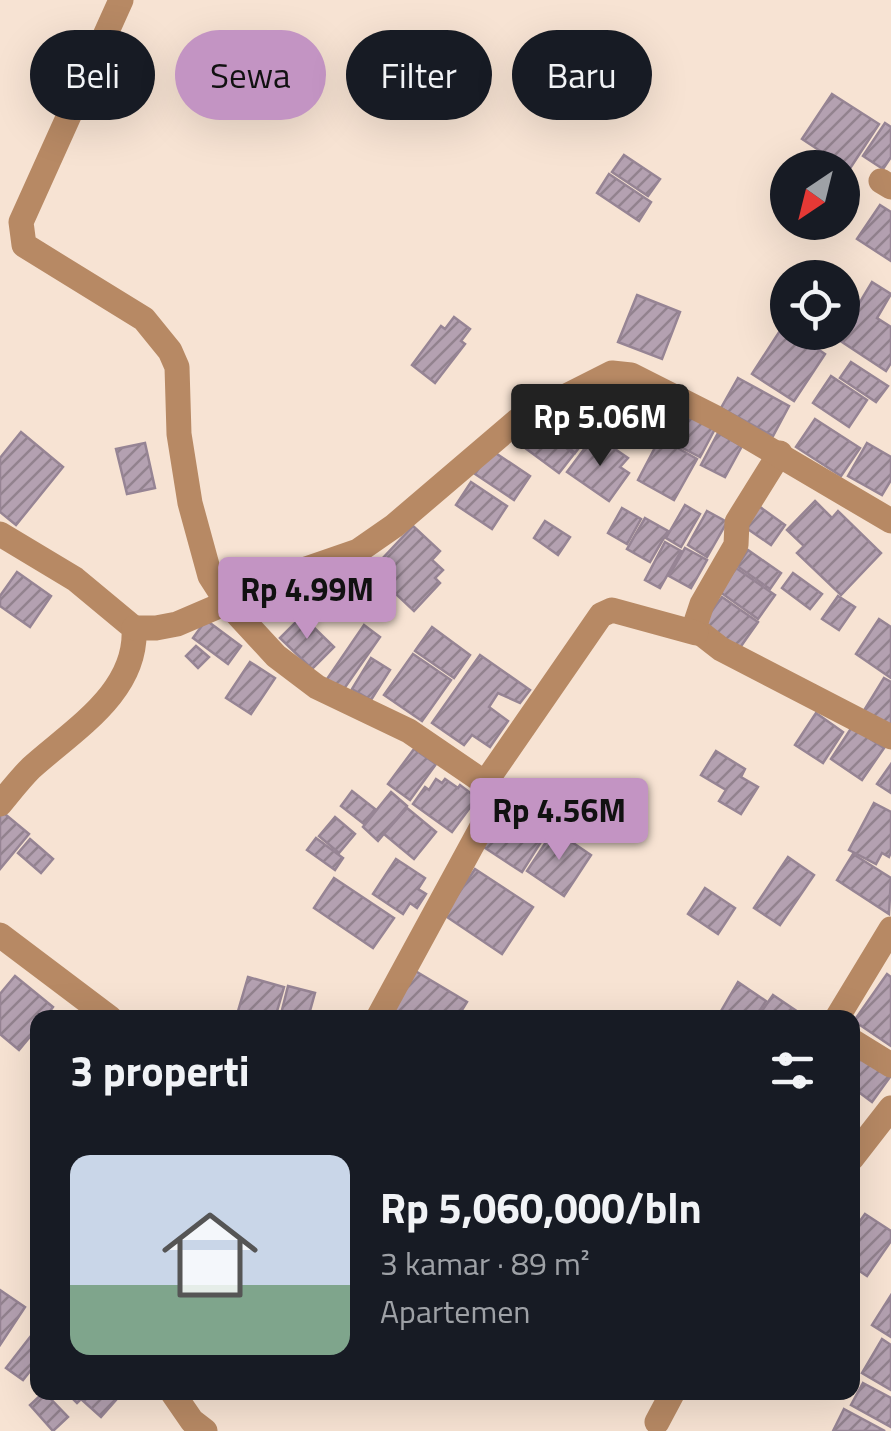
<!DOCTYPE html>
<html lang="id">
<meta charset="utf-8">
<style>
body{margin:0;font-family:"Titillium Web",sans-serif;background:#20242c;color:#f1f3f6;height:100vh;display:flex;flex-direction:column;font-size:38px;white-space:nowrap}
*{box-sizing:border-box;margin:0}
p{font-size:32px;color:#9ea1a6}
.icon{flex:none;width:55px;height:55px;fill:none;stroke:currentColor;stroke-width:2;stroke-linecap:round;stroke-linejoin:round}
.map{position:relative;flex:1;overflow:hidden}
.sheet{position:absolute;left:30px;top:1010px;width:830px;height:390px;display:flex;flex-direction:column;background:#171b24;border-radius:20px;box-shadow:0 10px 40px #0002}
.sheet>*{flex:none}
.guide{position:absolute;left:30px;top:30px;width:832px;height:90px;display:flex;gap:20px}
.needle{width:65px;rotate:215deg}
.controls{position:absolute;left:770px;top:150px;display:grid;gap:20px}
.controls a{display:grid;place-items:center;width:90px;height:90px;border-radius:50%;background:#171b24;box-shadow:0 10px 40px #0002;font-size:50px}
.price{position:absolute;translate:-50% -85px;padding:0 22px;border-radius:10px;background:#c394c3;color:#111;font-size:32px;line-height:65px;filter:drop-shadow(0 2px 5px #0008)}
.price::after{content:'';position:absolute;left:50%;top:60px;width:30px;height:22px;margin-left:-15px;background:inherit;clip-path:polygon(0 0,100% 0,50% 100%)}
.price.on{background:#222;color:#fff}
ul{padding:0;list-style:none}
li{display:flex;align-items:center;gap:30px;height:250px;padding:0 40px}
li+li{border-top:2px solid #363941}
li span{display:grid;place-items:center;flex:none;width:280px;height:200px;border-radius:20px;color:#555}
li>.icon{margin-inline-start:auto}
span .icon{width:120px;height:120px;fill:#fffc;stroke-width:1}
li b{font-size:42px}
h2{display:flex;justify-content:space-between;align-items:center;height:120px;padding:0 40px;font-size:42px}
.chip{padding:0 35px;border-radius:45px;background:#171b24;box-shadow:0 10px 40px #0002;font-size:35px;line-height:90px}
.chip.on{background:#c394c3;color:#111}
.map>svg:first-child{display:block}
.building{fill:url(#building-hatch);stroke:#968494;stroke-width:2.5}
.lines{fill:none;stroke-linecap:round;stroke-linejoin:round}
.minor{stroke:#b78964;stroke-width:25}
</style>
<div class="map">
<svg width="891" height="1431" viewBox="0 0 891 1431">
<defs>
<pattern id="building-hatch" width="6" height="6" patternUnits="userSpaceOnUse" patternTransform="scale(2.5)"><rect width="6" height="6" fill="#b4a1b1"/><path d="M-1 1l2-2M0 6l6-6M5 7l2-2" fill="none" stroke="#92828e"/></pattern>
</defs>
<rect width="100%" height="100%" fill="#f7e3d3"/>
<g class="building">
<polygon points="832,94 879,124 849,170 802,139"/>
<polygon points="885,123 891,127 891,157 883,169 863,156"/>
<polygon points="624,155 660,179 648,196 612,172"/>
<polygon points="609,174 651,202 639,221 597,193"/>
<polygon points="880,205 891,212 891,261 857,239"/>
<polygon points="872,282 891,294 877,318 891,327 891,363 886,371 836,338 842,332"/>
<polygon points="637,295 680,312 662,359 618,342"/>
<polygon points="454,317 470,329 461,341 465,344 435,383 412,365 441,326 445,329"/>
<polygon points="783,326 788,332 793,332 825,354 794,401 752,374"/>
<polygon points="851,362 888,386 876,402 840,378"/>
<polygon points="831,376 867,400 849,427 813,403"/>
<polygon points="738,378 789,406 773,436 721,408"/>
<polygon points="666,400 716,427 700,457 650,431"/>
<polygon points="558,405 592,431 575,453 542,427"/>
<polygon points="815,419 860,448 841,476 796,447"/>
<polygon points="533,422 574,454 559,473 517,442"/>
<polygon points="21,432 63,467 16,525 0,512 0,458"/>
<polygon points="718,433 742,446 725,477 701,465"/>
<polygon points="599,438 628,458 620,467 629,473 609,501 567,472 588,444 592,447"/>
<polygon points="660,438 697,459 674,500 638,480"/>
<polygon points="145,443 155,488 127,494 116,449"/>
<polygon points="867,443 891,457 891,480 882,495 848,476"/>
<polygon points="491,450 530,476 514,500 475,474"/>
<polygon points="471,482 507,506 492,529 456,505"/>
<polygon points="815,501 832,518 838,511 881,553 841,595 797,553 804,546 787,530"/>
<polygon points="753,502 785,525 771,545 739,523"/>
<polygon points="685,505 700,514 681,547 666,538"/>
<polygon points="622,508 641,519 627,544 608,533"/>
<polygon points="707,511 727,522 707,557 688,545"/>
<polygon points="645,518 668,531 650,562 627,549"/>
<polygon points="545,521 570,537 558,555 534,538"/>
<polygon points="413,526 440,551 432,560 443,570 435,578 440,583 414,611 395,593 390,599 366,576"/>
<polygon points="665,542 681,551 660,588 645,580"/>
<polygon points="685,548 707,560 691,588 669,576"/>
<polygon points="748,550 781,573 770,589 737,566"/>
<polygon points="736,568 775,595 758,619 720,592"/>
<polygon points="17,572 51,596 30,627 0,606 0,596"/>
<polygon points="793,573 822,594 810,609 782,588"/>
<polygon points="838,596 855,607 839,630 822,619"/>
<polygon points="722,597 758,622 739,649 703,623"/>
<polygon points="302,616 334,647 312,669 280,638"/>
<polygon points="879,619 891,627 891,678 856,654"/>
<polygon points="206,620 241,646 228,664 193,638"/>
<polygon points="364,625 380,637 339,696 323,685"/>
<polygon points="432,627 470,655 454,678 415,651"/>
<polygon points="196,646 209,657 198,668 186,656"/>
<polygon points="413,654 451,680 422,721 384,695"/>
<polygon points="480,655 530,690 520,703 498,693 489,707 508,721 490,747 472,735 464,745 432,723"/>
<polygon points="371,658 390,670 371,700 352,689"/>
<polygon points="250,662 275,678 251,714 226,698"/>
<polygon points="884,678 891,682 891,729 863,712"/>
<polygon points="816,713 843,732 823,763 795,745"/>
<polygon points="852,727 884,748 862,780 831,759"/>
<polygon points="414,749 436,764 410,800 388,784"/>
<polygon points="716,751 745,769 741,777 758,787 741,814 719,801 726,790 701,775"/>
<polygon points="891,764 891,793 877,784"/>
<polygon points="436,779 442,783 445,779 458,788 460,785 477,798 452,832 413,804 425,787 429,790"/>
<polygon points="352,791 375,809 364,824 341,806"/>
<polygon points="391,792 407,806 378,841 363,827"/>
<polygon points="874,803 891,812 891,852 889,857 882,853 876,864 849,850"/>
<polygon points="407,808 436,832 414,859 384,834"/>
<polygon points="502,809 544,837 522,872 479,844"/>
<polygon points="0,810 29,834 0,869"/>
<polygon points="335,817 355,834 339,853 319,836"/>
<polygon points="554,830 591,855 564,896 527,871"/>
<polygon points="316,838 343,858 335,870 307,850"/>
<polygon points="30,839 53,859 41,873 18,853"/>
<polygon points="853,854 891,878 889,914 837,880"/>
<polygon points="788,857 814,875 780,925 754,908"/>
<polygon points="396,859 425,878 418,889 426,894 417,908 410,903 403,914 373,894"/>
<polygon points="475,869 533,907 502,954 444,915"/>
<polygon points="334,878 394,918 373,948 314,908"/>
<polygon points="705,888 735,908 718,934 688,914"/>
<polygon points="412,969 467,1002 457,1018 403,1018 389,1009"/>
<polygon points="887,974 891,977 891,1046 854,1021"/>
<polygon points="15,976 53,1007 45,1018 38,1018 38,1027 19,1050 0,1034 0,994"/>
<polygon points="248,977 284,987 275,1018 236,1018"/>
<polygon points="738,982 766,1001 755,1018 717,1018"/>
<polygon points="288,986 315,993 308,1018 280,1018"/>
<polygon points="773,995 807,1018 757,1018"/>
<polygon points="852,1050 890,1077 872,1102 852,1087"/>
<polygon points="865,1214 891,1231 891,1241 867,1276 852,1266 852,1232"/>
<polygon points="0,1290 25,1307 0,1345"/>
<polygon points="891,1295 891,1337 872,1325"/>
<polygon points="38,1327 38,1361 23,1380 6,1368"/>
<polygon points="882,1339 891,1345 891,1390 862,1373"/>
<polygon points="863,1383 891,1398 891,1427 851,1405"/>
<polygon points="44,1392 68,1417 53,1431 30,1405"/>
<polygon points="66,1392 123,1392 101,1417 81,1399 77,1403"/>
<polygon points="844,1409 885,1431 833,1431"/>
</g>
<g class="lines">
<g class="minor">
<polyline points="121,0 21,222 24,245 144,319 170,351 177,367 179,434 190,503 210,576 228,604 276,656 317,687 409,731 485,783 490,812 378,1018"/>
<polyline points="881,181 891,187"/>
<polyline points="780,453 737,522 736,545 702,604 694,628 721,649 891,737"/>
<path d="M0,534L75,579L134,628C138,692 73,730 31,768C20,779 10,792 0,804"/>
<polyline points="134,628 156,628 177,624 303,570 358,551 394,526 517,421 612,373 631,375 716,418 891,521"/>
<polyline points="485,783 601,615 612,610 696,633"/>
<polyline points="0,935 110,1018"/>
<polyline points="837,1018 891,929"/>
<polyline points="852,1041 891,1065"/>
<polyline points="852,1158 891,1108"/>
<polyline points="172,1392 192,1421 205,1431"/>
<polyline points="657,1422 673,1392"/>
</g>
</g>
</svg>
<div class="controls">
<a><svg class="needle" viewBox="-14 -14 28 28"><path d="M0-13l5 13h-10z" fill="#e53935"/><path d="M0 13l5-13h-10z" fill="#9ea1a6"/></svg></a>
<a><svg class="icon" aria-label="locate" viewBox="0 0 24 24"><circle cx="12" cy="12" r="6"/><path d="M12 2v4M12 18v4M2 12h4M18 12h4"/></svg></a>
</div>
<b class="price on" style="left:600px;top:469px">Rp 5.06M</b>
<b class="price" style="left:307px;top:642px">Rp 4.99M</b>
<b class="price" style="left:559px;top:863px">Rp 4.56M</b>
<div class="guide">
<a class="chip">Beli</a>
<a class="chip on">Sewa</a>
<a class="chip">Filter</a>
<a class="chip">Baru</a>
</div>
<section class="sheet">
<h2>3 properti<svg class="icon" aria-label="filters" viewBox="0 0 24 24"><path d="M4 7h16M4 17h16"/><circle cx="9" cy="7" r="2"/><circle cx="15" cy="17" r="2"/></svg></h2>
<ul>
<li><span style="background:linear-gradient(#c9d6e8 65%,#7fa58c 0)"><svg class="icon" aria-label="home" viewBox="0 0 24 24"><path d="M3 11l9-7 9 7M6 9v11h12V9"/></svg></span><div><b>Rp 5,060,000/bln</b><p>3 kamar · 89 m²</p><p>Apartemen</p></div></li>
</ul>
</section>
</div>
